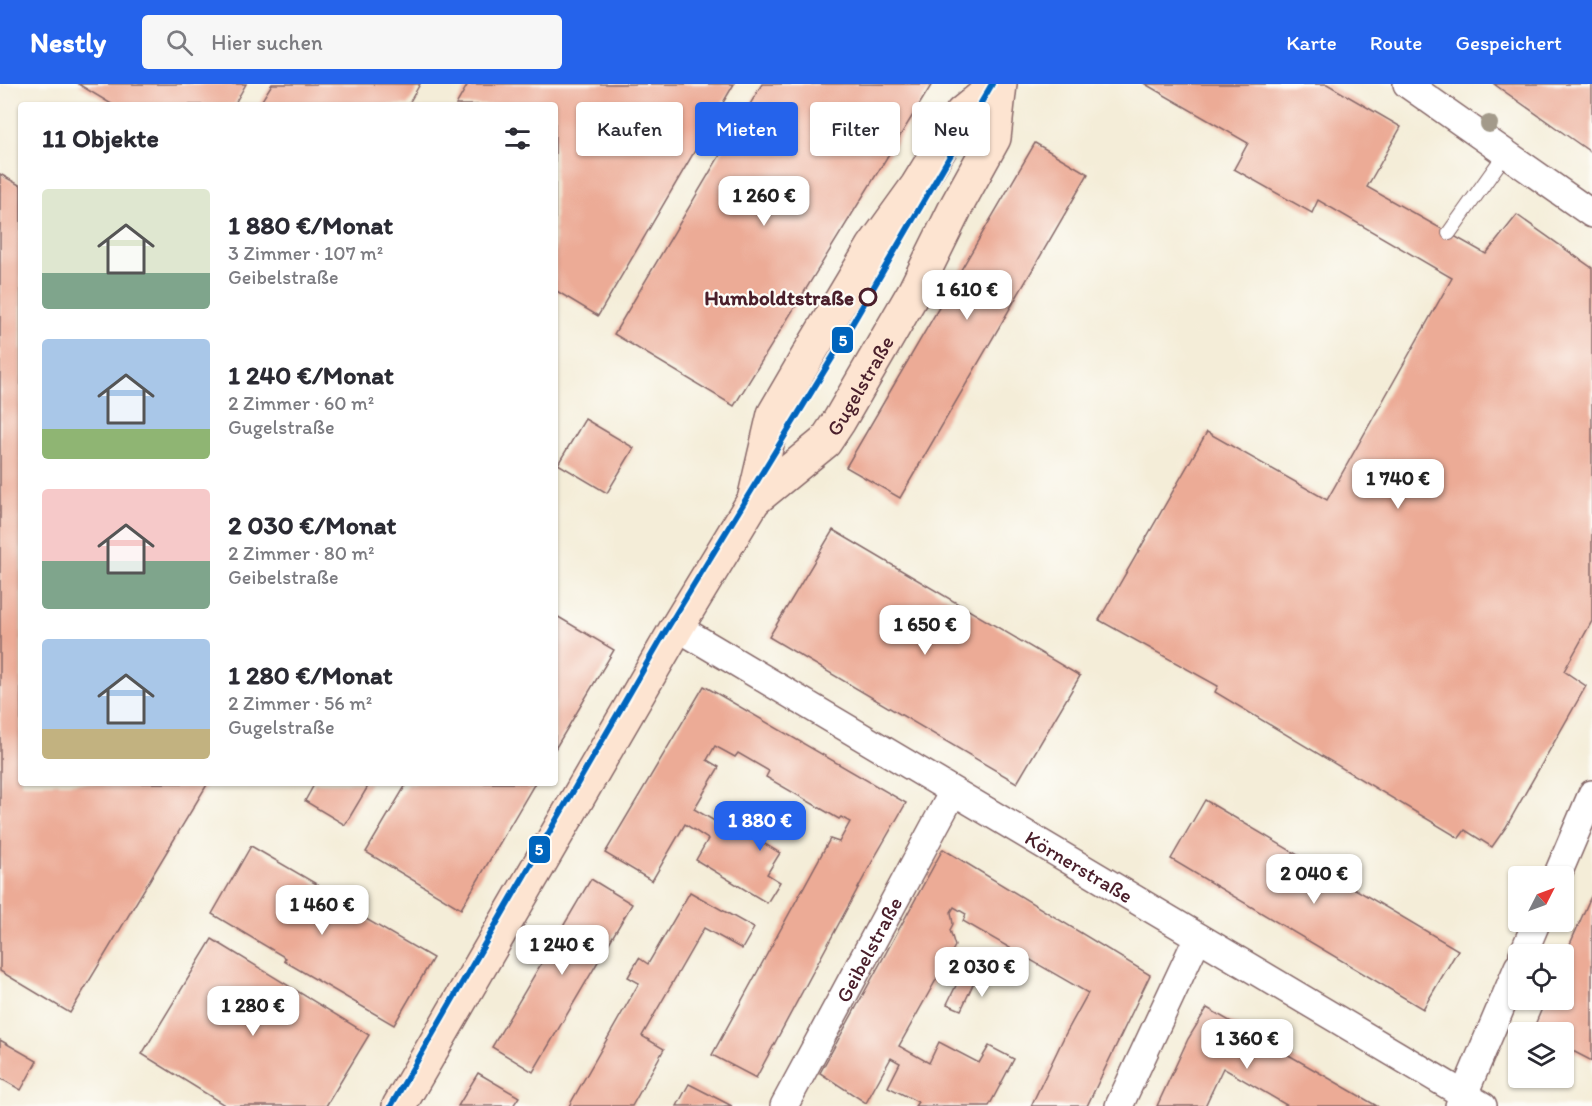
<!DOCTYPE html>
<html lang="de">
<meta charset="utf-8">
<style>
body{margin:0;font-family:Itim,sans-serif;background:#f7f7f7;color:#2b2b33;height:100vh;display:flex;flex-direction:column;font-size:22px;white-space:nowrap}
*{box-sizing:border-box;margin:0}
p{font-size:20px;color:#7c7c81}
.icon{flex:none;width:33px;height:33px;fill:none;stroke:currentColor;stroke-width:2;stroke-linecap:round;stroke-linejoin:round}
.map{position:relative;flex:1;overflow:hidden}
.sheet{position:absolute;left:18px;top:18px;width:540px;height:684px;display:flex;flex-direction:column;background:#fff;border-radius:6px;box-shadow:0 2px 4px #0004}
.sheet>*{flex:none}
.guide{position:absolute;left:576px;top:18px;width:570px;height:54px;display:flex;gap:12px}
.needle{width:39px;rotate:48deg}
.buttons{position:absolute;left:1508px;top:782px;display:grid;gap:12px}
.buttons a{display:grid;place-items:center;width:66px;height:66px;border-radius:6px;background:#fff;box-shadow:0 2px 4px #0004;font-size:30px}
.price{position:absolute;translate:-50% -51px;padding:0 14px;border-radius:12px;background:#fff;color:#222;font-size:20px;line-height:39px;filter:drop-shadow(0 2px 3px #0008)}
.price::after{content:'';position:absolute;left:50%;top:36px;width:18px;height:14px;margin-left:-9px;background:inherit;clip-path:polygon(0 0,100% 0,50% 100%)}
.price.active{background:#2563eb;color:#fff}
ul{padding:0;list-style:none}
li{display:flex;align-items:center;gap:18px;height:150px;padding:0 24px}
li span{display:grid;place-items:center;flex:none;width:168px;height:120px;border-radius:6px;color:#555}
li>.icon{margin-inline-start:auto}
span .icon{width:72px;height:72px;fill:#fffc;stroke-width:1}
li b{font-size:26px}
h2{display:flex;justify-content:space-between;align-items:center;height:72px;padding:0 24px;font-size:26px}
.pill{padding:0 21px;border-radius:6px;background:#fff;box-shadow:0 2px 4px #0004;font-size:21px;line-height:54px}
.pill.active{background:#2563eb;color:#fff}
header{display:flex;align-items:center;gap:36px;box-sizing:border-box;height:84px;padding:0 30px;background:#2563eb;color:#fff}
header strong{font-size:28px}
nav{display:flex;gap:33px;margin-inline-start:auto;font-size:21px}
.search{width:420px;height:54px;background:#f7f7f7;display:flex;align-items:center;gap:15px;box-sizing:border-box;padding:0 21px;border-radius:6px;color:#7c7c81;font-size:22px}
.map>svg:first-child{display:block}
.building{fill:#ecab96}
.lines{fill:none;stroke-linecap:round;stroke-linejoin:round}
.lane-casing{stroke:#866768;stroke-width:16}
.street-casing{stroke:#866768;stroke-width:30}
.secondary-casing{stroke:#866768;stroke-width:36}
.lane{stroke:#fff;stroke-width:14}
.street{stroke:#fff;stroke-width:27}
.secondary{stroke:#fde4d1;stroke-width:33}
.tram-1-casing{stroke:#fdfcf7;stroke-width:10}
.tram-1{stroke:#0065bd;stroke-width:6}
.tree{fill:#a39a8a}
.stop-dot{fill:#fdfcf7;stroke:#4a1f2b;stroke-width:3}
.labels{text-anchor:middle;dominant-baseline:central;stroke-width:4.5;stroke-linejoin:round;paint-order:stroke}
.stop-label{font-size:21px;font-weight:bold;fill:#4a1f2b;stroke:#fdfcf7;text-anchor:end}
.street-label{font-size:21px;fill:#4a1f2b;stroke:#fdfcf7}
.line-badge{stroke:#fdfcf7;stroke-width:2}
.badge-label{font-size:16px;text-anchor:middle;font-weight:bold;fill:#fff}
</style>
<header>
<strong>Nestly</strong>
<div class="search"><svg class="icon" aria-label="search" viewBox="0 0 24 24"><circle cx="10" cy="10" r="6"/><path d="M15 15l6 6"/></svg>Hier suchen</div>
<nav><a>Karte</a><a>Route</a><a>Gespeichert</a></nav>
</header>
<div class="map">
<svg width="1592" height="1022" viewBox="0 0 1592 1022">
<rect width="100%" height="100%" fill="#fdfcf7"/>
<filter id="ink" filterUnits="userSpaceOnUse"><feTurbulence type="fractalNoise" baseFrequency=".0167" numOctaves="2"/><feDisplacementMap in="SourceGraphic" scale="12" xChannelSelector="R" yChannelSelector="G"/><feConvolveMatrix kernelMatrix="1 2 1 2 8 2 1 2 1" color-interpolation-filters="sRGB"/></filter>
<filter id="wash" filterUnits="userSpaceOnUse"><feTurbulence type="fractalNoise" baseFrequency=".008" numOctaves="4" result="noise"/><feDisplacementMap in="SourceGraphic" scale="24" xChannelSelector="R" yChannelSelector="G"/><feGaussianBlur stdDeviation="1.35" result="paint"/><feColorMatrix in="noise" values="0 0 0 0 0 0 0 0 0 0 0 0 0 0 0 0 0 1.4 0 .05"/><feComposite in="paint" operator="in"/></filter>
<g filter="url(#wash)">
<rect width="100%" height="100%" fill="#f4edd8"/>
<g id="blocks">
<g class="building">
<polygon points="78,0 246,0 234,21 113,21"/>
<polygon points="272,0 420,0 408,21 259,21"/>
<polygon points="468,0 734,0 598,232 555,206 555,21 456,21"/>
<polygon points="762,0 932,0 734,322 614,250"/>
<polygon points="1145,0 1327,0 1401,43 1367,103 1486,170 1517,131 1592,184 1592,537 1564,587 1586,602 1506,743 1492,763 1465,746 1459,754 1215,608 1218,602 1099,536 1207,348 1327,416 1452,194 1318,116 1312,129 1234,85 1248,59"/>
<polygon points="1494,0 1592,0 1592,69 1569,53"/>
<polygon points="1035,59 1088,90 900,414 846,383"/>
<polygon points="0,90 21,102 21,699 208,699 70,929 0,887"/>
<polygon points="585,335 634,364 607,409 558,380"/>
<polygon points="833,446 1080,592 1017,699 769,553"/>
<polygon points="555,531 614,566 555,665"/>
<polygon points="704,602 906,719 872,778 756,994 712,971 830,755 839,758 850,738 841,733 839,735 766,693 769,687 738,669 735,673 715,662 707,676 719,683 694,725 740,752 743,747 780,769 767,790 780,798 767,819 696,776 708,755 685,740 652,797 605,769"/>
<polygon points="315,699 370,699 345,741 305,717"/>
<polygon points="407,699 535,699 461,825 366,768"/>
<polygon points="1205,716 1458,866 1423,925 1171,775"/>
<polygon points="743,724 754,731 746,743 736,736"/>
<polygon points="251,762 325,805 323,810 433,874 394,941 284,877 286,874 212,830"/>
<polygon points="943,765 1150,891 1087,1022 1031,1022 1065,951 1088,909 963,837 966,830 954,823 951,828 953,840 950,846 955,862 899,962 929,979 939,958 979,979 989,962 1014,975 989,1022 915,1022 918,1018 888,1003 900,979 891,974 866,1019 820,989"/>
<polygon points="591,795 632,820 533,988 492,963"/>
<polygon points="690,808 754,844 742,865 704,844 642,952 664,965 632,1022 569,1022 639,899 628,893 639,874 648,880"/>
<polygon points="1592,810 1592,977 1563,962 1563,948 1532,948 1546,915 1563,915 1563,876"/>
<polygon points="212,855 369,951 326,1022 226,1022 142,970"/>
<polygon points="965,883 976,894 961,926 947,920"/>
<polygon points="1207,924 1299,977 1377,1022 1288,1022 1223,984 1205,1022 1157,1022 1188,955"/>
<polygon points="0,956 37,977 21,1006 0,994"/>
<polygon points="478,989 519,1013 513,1022 458,1022"/>
<polygon points="689,1000 732,1022 677,1022"/>
</g>
</g>
</g>
<g filter="url(#ink)">
<use href="#blocks" fill-opacity="0" stroke="#866768" stroke-width="1.5"/>
<g class="lines">
<defs>
<polyline id="lane" points="1449,149 1506,69"/>
<g id="street">
<polyline points="1407,0 1592,130"/>
<path id="s1" d="M677,543L1483,1022"/>
<polyline points="1557,792 1592,710"/>
<polyline points="1523,870 1537,837"/>
<path id="s2" d="M784,1022L953,708"/>
<polyline points="1119,1022 1198,853"/>
<polyline points="1459,1022 1518,883"/>
</g>
<g id="secondary">
<path id="s3" d="M754,416L825,358L839,337L915,206L957,121L994,54L1000,0"/>
<polyline points="399,1022 677,543 754,416 774,330 809,270 873,163 917,102 962,29 998,0"/>
</g>
</defs>
<use href="#lane" class="lane-casing"/>
<use href="#street" class="street-casing"/>
<use href="#secondary" class="secondary-casing"/>
<use href="#lane" class="lane"/>
<use href="#street" class="street"/>
<use href="#secondary" class="secondary"/>
<defs>
<polyline id="tram-1" points="391,1022 665,548 834,271 992,0"/>
</defs>
<use href="#tram-1" class="tram-1-casing"/>
<use href="#tram-1" class="tram-1"/>
</g>
<circle class="tree" cx="1489" cy="40" r="9"/>
</g>
<circle class="stop-dot" cx="868" cy="213" r="8"/>
<g class="labels">
<g class="stop-label">
<text x="854" y="213">Humboldtstraße</text>
</g>
<g class="street-label">
<text stroke="none"><textPath href="#s3" startOffset="158">Gugelstraße</textPath></text>
<text stroke="none"><textPath href="#s1" startOffset="468">Körnerstraße</textPath></text>
<text stroke="none"><textPath href="#s2" startOffset="178">Geibelstraße</textPath></text>
</g>
</g>
<g class="line-badge">
<rect x="831" y="242" width="23" height="28" rx="6" fill="#0065bd"/>
<rect x="528" y="751" width="23" height="29" rx="6" fill="#0065bd"/>
</g>
<g class="badge-label">
<text x="843" y="262">5</text>
<text x="539" y="771">5</text>
</g>
</svg>
<div class="buttons">
<a><svg class="needle" viewBox="-14 -14 28 28"><path d="M0-13l5 13h-10z" fill="#e53935"/><path d="M0 13l5-13h-10z" fill="#7c7c81"/></svg></a>
<a><svg class="icon" aria-label="locate" viewBox="0 0 24 24"><circle cx="12" cy="12" r="6"/><path d="M12 2v4M12 18v4M2 12h4M18 12h4"/></svg></a>
<a><svg class="icon" aria-label="layers" viewBox="0 0 24 24"><path d="M12 4l9 5-9 5-9-5zM3 14l9 5 9-5"/></svg></a>
</div>
<b class="price" style="left:764px;top:143px">1 260 €</b>
<b class="price" style="left:967px;top:237px">1 610 €</b>
<b class="price" style="left:1398px;top:426px">1 740 €</b>
<b class="price" style="left:925px;top:572px">1 650 €</b>
<b class="price active" style="left:760px;top:768px">1 880 €</b>
<b class="price" style="left:1314px;top:821px">2 040 €</b>
<b class="price" style="left:322px;top:852px">1 460 €</b>
<b class="price" style="left:562px;top:892px">1 240 €</b>
<b class="price" style="left:982px;top:914px">2 030 €</b>
<b class="price" style="left:253px;top:953px">1 280 €</b>
<b class="price" style="left:1247px;top:986px">1 360 €</b>
<div class="guide">
<a class="pill">Kaufen</a>
<a class="pill active">Mieten</a>
<a class="pill">Filter</a>
<a class="pill">Neu</a>
</div>
<section class="sheet">
<h2>11 Objekte<svg class="icon" aria-label="filters" viewBox="0 0 24 24"><path d="M4 7h16M4 17h16"/><circle cx="9" cy="7" r="2"/><circle cx="15" cy="17" r="2"/></svg></h2>
<ul>
<li><span style="background:linear-gradient(#dfe7d0 70%,#7fa58c 0)"><svg class="icon" aria-label="home" viewBox="0 0 24 24"><path d="M3 11l9-7 9 7M6 9v11h12V9"/></svg></span><div><b>1 880 €/Monat</b><p>3 Zimmer · 107 m²</p><p>Geibelstraße</p></div></li>
<li><span style="background:linear-gradient(#a9c7e8 75%,#8fb573 0)"><svg class="icon" aria-label="home" viewBox="0 0 24 24"><path d="M3 11l9-7 9 7M6 9v11h12V9"/></svg></span><div><b>1 240 €/Monat</b><p>2 Zimmer · 60 m²</p><p>Gugelstraße</p></div></li>
<li><span style="background:linear-gradient(#f6c9c9 60%,#7fa58c 0)"><svg class="icon" aria-label="home" viewBox="0 0 24 24"><path d="M3 11l9-7 9 7M6 9v11h12V9"/></svg></span><div><b>2 030 €/Monat</b><p>2 Zimmer · 80 m²</p><p>Geibelstraße</p></div></li>
<li><span style="background:linear-gradient(#a9c7e8 75%,#c2b280 0)"><svg class="icon" aria-label="home" viewBox="0 0 24 24"><path d="M3 11l9-7 9 7M6 9v11h12V9"/></svg></span><div><b>1 280 €/Monat</b><p>2 Zimmer · 56 m²</p><p>Gugelstraße</p></div></li>
</ul>
</section>
</div>
